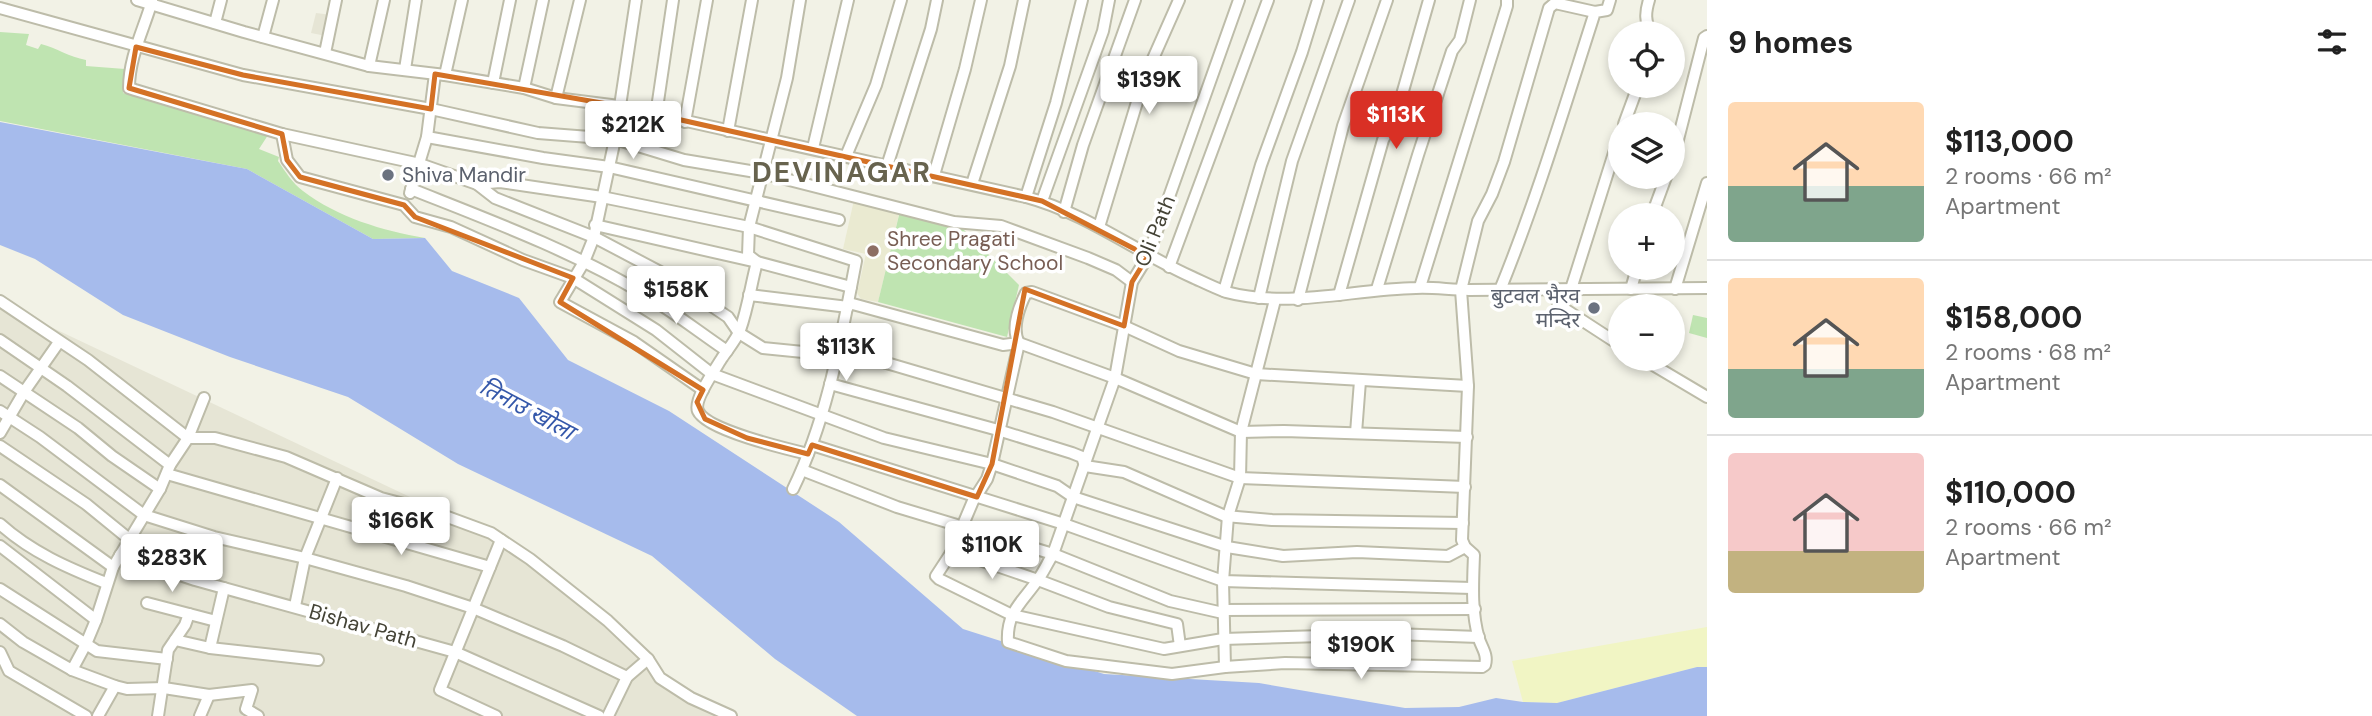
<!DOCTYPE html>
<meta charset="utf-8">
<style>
body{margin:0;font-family:"DM Sans","Noto Sans Devanagari",sans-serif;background:#f6f6f6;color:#222;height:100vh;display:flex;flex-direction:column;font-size:26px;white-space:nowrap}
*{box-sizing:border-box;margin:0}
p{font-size:23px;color:#767676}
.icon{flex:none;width:38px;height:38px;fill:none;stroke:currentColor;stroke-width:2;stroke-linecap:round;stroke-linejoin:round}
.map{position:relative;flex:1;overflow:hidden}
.panel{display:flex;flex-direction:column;background:#fff;width:665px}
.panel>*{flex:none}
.buttons{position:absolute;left:1608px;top:21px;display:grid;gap:14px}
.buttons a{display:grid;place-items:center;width:77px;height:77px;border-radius:50%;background:#fff;box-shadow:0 4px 10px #0003;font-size:35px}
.price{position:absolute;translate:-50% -60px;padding:0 16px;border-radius:7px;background:#fff;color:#222;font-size:23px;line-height:46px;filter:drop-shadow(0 2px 4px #0008)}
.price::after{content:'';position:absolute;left:50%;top:42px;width:21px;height:16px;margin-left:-10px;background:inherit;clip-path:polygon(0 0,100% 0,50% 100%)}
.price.active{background:#d93025;color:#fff}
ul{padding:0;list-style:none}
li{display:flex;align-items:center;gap:21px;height:175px;padding:0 21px}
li+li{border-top:2px solid #e0e0e0}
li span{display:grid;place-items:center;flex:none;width:196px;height:140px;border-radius:7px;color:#555}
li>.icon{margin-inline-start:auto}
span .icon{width:84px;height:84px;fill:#fffc;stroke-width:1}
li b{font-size:30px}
h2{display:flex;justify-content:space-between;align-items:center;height:84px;padding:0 21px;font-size:30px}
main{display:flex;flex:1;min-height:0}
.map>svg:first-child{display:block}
.residential{fill:#e6e5d5}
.education{fill:#eaead1}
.green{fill:#bfe4b1}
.sand{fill:#f1f5c4}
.water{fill:#a6bbec}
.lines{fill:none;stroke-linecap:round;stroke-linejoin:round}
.street-casing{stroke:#bdbca9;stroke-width:14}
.street{stroke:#fff;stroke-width:10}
.marked{fill:none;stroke:#d47125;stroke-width:5;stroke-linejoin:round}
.worship-dot{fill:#6b7280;stroke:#fff;stroke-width:2.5}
.education-dot{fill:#8d6e63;stroke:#fff;stroke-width:2.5}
.labels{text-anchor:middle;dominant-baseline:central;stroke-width:7;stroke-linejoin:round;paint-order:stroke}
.worship-label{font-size:21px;fill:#5b616d;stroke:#fff;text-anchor:start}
.street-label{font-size:21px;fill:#444336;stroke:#fff}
.education-label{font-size:21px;fill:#785e54;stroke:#fff;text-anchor:start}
.water-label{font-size:23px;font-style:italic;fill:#3558aa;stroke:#fff}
.district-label{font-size:28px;font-weight:bold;letter-spacing:2px;fill:#67634e;stroke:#fff}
</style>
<main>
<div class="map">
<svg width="1707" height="716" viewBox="0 0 1707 716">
<rect width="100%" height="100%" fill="#f2f2e6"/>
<g class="residential">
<polygon points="316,13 332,15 326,36 311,33"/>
<polygon points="0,303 501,540 648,659 691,698 731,716 0,716"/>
</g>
<polygon class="education" points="854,200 900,210 878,302 861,299 857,293 866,254 843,249"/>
<g class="green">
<path d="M0,32L29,34L26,45L38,49L41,44C57,48 69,57 86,60V66L125,69L123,93L212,115L270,132L259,149L279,157L278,161C285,171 293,184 303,191C337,217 383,231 425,238L373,239L247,169L0,121Z"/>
<polygon points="900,211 960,226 1019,285 1007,337 878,302"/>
<polygon points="1693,315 1707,318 1707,338 1689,333"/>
</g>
<polygon class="sand" points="1707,627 1707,667 1697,667 1557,703 1523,702 1512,661"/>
<polygon class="water" points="0,122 247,169 373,239 425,238 452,271 519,298 568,360 669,411 839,522 963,629 1104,674 1259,683 1405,708 1459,707 1496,698 1523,702 1557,703 1697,667 1707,667 1707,716 857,716 775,659 652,556 458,464 348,397 230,357 123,315 35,259 0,245"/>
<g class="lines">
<defs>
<g id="street">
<path d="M137,0L244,32L369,66L445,75L524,88L556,98L619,106L1026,197C1086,213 1136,252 1192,277C1203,282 1215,288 1226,292C1290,309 1352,289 1416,288C1433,287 1451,290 1469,290C1548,289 1628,289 1707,288"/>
<polyline points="636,0 615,139 594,237 584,262 560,302 634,342 703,390"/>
<path d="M800,0L787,78L749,227L748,255L757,262C751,284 748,308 740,330C736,340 728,349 722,358C716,368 693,400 698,411C706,430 787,449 808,454"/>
<path d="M1239,0L1148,256L1132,282L1115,378L1053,554C1048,562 1044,571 1039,578C1024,601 1006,611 1008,642L1066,661L1172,674L1225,667L1285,663L1482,667L1485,665C1488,655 1482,648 1479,639C1471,612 1473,582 1474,555L1465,547L1462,540L1468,386L1461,290L1478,221L1492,194L1504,162L1549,8L1555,3L1595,12"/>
<path d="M1649,0C1645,13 1645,21 1651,33"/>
<path d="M152,1C144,29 129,57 129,88L135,90L282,134L420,164L477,184L500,182L602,197L749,227L856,261C841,338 828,417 793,489"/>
<polyline points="0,8 243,75 431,109 538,133 615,139 684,160 762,173 954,222 1001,226 1088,258 1116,270 1132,282"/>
<polyline points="215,23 221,0"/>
<polyline points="263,37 273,0"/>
<polyline points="325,53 336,0"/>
<polyline points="369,66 384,0"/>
<polyline points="405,69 416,0"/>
<polyline points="445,75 462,0"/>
<polyline points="493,83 510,0"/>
<polyline points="524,88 543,0"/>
<polyline points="556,98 580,0"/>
<polyline points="656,115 673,0"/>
<polyline points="685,122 707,0"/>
<polyline points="1624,124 1638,86"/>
<polyline points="728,131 752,0"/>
<polyline points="282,134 287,160 300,177 404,205 415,217 451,227 523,260 573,278 656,330 712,374 884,438 992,464 1057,486 1073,497 1227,547 1283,556 1357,552 1448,556 1465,547"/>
<polyline points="427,137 543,158 609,167 839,220"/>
<polyline points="813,148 848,0"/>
<polyline points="846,156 876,85 901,0"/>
<polyline points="1673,159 1704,38 1707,36"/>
<polyline points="887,166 931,29 937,0"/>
<polyline points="934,175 965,69 981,0"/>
<polyline points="477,184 495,198 594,237 664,274 728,317 739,333 763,348 873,359 1053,412 1240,478 1465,487"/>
<polyline points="972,184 1010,66 1024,0"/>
<path d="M411,189C489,220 570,250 642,293C671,310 699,332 727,351"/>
<polyline points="410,193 427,137 435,74"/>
<polyline points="1026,197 1056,103 1082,0"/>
<polyline points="1042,201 1103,31 1109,0"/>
<polyline points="1064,212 1083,145 1135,0"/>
<polyline points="1652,215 1666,177"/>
<polyline points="595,225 757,262 851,287"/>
<polyline points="1099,227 1144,79 1179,0"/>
<polyline points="1169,267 1268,0"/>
<polyline points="1420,287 1507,6 1507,0"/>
<polyline points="1377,289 1418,155 1452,51 1460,40 1470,0"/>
<polyline points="1550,289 1560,306 1620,345"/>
<polyline points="1571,289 1620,134"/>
<polyline points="1631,289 1637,268"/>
<polyline points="1675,289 1707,183"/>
<path d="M1500,290C1537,199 1565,105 1595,12L1607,10L1610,0"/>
<polyline points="1224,291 1261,165 1302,52 1318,0"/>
<polyline points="749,295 848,307"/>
<polyline points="1339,295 1383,140 1397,112 1429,0"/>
<polyline points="1259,298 1292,161 1349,0"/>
<polyline points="1298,300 1343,126 1387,0"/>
<polyline points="0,301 88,360 188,438 215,438 286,457 381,498 434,512 491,533 530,559 608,621 648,659 660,678 691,698 731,716"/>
<polyline points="849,303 1003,345 1019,343 1115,378 1241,432 1284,431 1467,437"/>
<polyline points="0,340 67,386 170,465"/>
<polyline points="1643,359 1707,397"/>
<polyline points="0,376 78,428 112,456 160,489"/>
<polyline points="830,384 998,430 1072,453 1082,457 1085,466"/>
<path d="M1468,386L1256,374L1179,351L1124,326L1032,292L1026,293C1019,307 1011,329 1019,343L992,464L987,479L973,501L951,553L936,576L939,579L1012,615L1164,649L1223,639L1393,634L1479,637"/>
<polyline points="0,411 40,437 144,515 214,537 305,558 406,586 473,608 563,646 627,677"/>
<polyline points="0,433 24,392 59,342"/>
<polyline points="1356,433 1360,381"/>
<polyline points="812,445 1064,524 1223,581 1472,588"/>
<polyline points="0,446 86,504 129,539"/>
<polyline points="1085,466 1124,472 1225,516 1272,520 1463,523"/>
<polyline points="802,470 897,507 1053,554 1170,601 1223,613"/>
<polyline points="167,474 490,567"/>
<polyline points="0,485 113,567"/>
<path d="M0,524C31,552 68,568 106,583"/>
<polyline points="0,546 96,620"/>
<polyline points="951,553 959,553 1038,580 1109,607 1177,624 1180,646"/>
<polyline points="120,555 195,580 455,652 599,716"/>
<polyline points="0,589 86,644 96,620 113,567 160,489 170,465 188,438 204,398"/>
<polyline points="147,603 216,621"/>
<polyline points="295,606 305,558 337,478"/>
<polyline points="1223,610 1475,609"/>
<polyline points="0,624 23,642 72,670 115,686 127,689 164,688 209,695 252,690 246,709 258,716"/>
<polyline points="175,640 210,648 224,588"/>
<polyline points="210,648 318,660"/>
<polyline points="0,652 9,671 86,716"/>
<polyline points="1225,667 1223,581 1228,516 1240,478 1241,432 1275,300"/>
<polyline points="72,670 86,644 97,651 167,659"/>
<polyline points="98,716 115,686"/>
<polyline points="158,716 168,650 185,625 189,614"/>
<polyline points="200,716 209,695"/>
<polyline points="496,716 440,690 501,540"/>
<polyline points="608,716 627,677 648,659"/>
</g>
</defs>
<use href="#street" class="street-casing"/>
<use href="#street" class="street"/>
</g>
<path class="marked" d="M136,47L243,75L431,109L435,74L619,106L1042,201L1148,256L1132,282L1124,326L1025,289L992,464L977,497L812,445L808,454L747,438L705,419L697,402L703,390L560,302L573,278L415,217L404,205L300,177L287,160L282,134L129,88Z"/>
<g class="worship-dot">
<circle cx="388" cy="175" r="7"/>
<circle cx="1594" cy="308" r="7"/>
</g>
<circle class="education-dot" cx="873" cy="251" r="7"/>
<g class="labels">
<g class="worship-label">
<text x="402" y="175">Shiva Mandir</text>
<text x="1580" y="296" text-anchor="end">बुटवल भैरव<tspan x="1580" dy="24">मन्दिर</tspan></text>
</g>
<g class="street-label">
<text transform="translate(1155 231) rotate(-68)">Oli Path</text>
<text transform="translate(363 626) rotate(16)">Bishav Path</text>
</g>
<g class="education-label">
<text x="887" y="239">Shree Pragati<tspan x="887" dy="24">Secondary School</tspan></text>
</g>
<g class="water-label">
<text transform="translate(527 409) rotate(28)">तिनाउ खोला</text>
</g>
<g class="district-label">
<text x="842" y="172">DEVINAGAR</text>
</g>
</g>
</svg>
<div class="buttons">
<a><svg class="icon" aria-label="locate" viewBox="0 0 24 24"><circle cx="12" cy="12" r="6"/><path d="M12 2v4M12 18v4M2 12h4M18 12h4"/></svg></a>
<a><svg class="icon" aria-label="layers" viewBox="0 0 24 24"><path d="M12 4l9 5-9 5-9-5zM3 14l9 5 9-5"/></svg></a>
<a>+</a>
<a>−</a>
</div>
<b class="price" style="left:1149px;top:116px">$139K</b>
<b class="price active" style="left:1396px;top:151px">$113K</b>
<b class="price" style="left:633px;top:161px">$212K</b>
<b class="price" style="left:676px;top:326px">$158K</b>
<b class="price" style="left:846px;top:383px">$113K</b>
<b class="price" style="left:401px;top:557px">$166K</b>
<b class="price" style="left:992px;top:581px">$110K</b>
<b class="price" style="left:172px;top:594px">$283K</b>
<b class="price" style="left:1361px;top:681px">$190K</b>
</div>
<section class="panel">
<h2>9 homes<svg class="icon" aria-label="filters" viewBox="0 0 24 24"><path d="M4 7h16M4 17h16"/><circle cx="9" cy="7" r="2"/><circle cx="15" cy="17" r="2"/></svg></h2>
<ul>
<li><span style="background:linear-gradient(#ffd9b3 60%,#7fa58c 0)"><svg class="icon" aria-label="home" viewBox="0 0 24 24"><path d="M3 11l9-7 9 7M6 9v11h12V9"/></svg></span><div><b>$113,000</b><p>2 rooms · 66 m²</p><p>Apartment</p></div></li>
<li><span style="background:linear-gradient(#ffd9b3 65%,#7fa58c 0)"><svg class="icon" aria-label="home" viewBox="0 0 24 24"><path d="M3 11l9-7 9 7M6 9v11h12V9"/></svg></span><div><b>$158,000</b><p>2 rooms · 68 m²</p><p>Apartment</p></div></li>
<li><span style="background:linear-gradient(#f6c9c9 70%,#c2b280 0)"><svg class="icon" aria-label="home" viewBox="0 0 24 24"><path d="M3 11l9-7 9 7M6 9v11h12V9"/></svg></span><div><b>$110,000</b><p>2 rooms · 66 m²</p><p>Apartment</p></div></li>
</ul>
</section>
</main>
